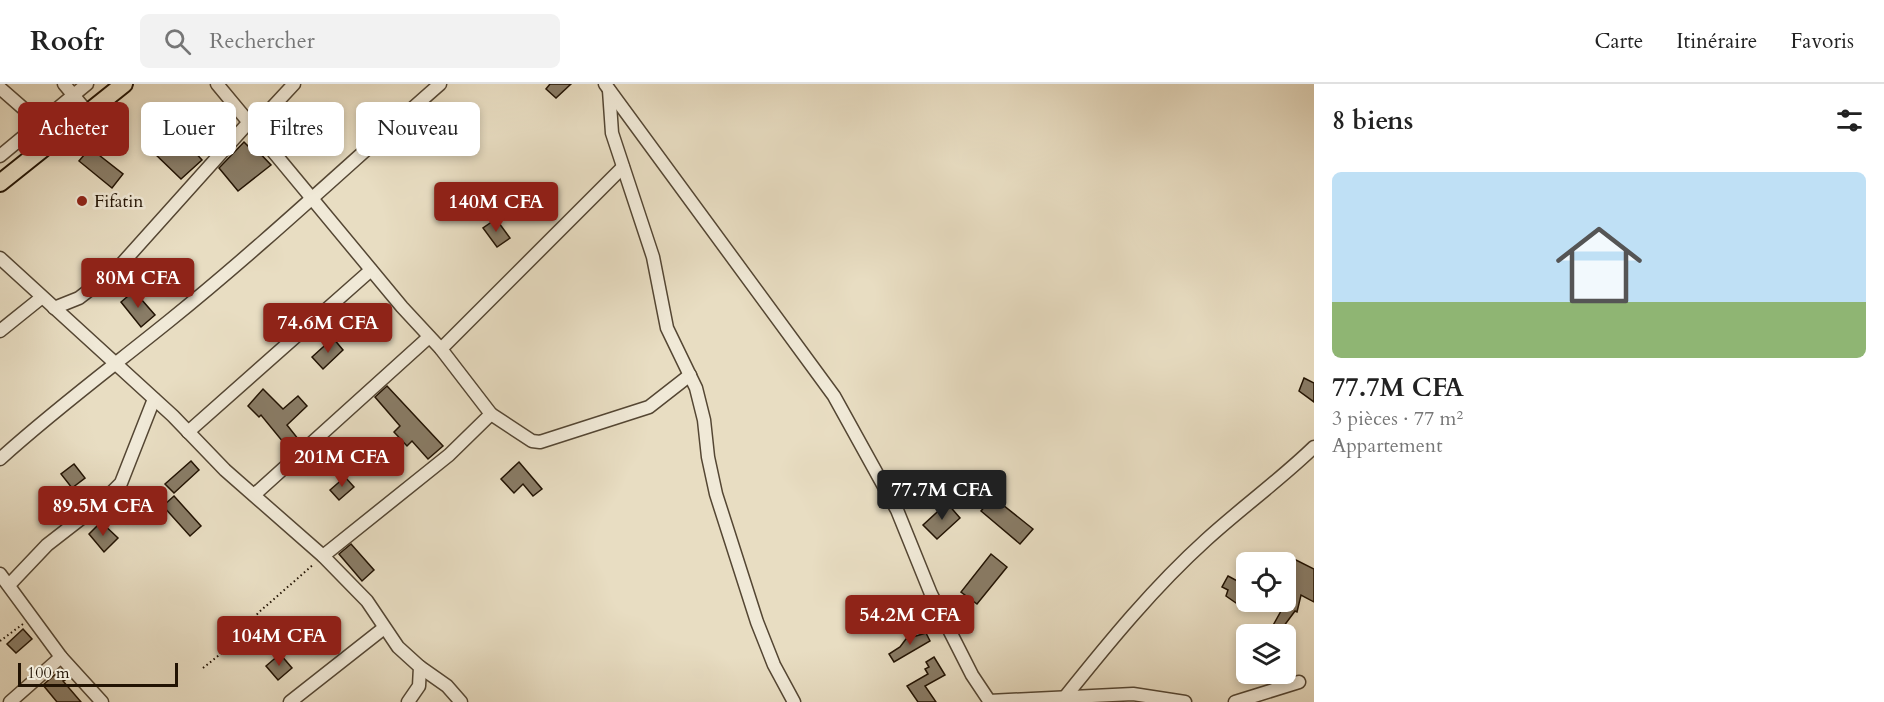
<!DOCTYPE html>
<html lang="fr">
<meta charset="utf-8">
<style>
body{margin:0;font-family:Cardo,serif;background:#f2f2f2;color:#222;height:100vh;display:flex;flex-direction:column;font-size:22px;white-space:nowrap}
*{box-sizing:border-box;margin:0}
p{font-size:20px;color:#767676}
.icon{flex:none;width:33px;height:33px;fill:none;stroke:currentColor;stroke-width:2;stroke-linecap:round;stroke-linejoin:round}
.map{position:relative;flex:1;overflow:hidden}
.panel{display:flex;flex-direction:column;background:#fff;width:570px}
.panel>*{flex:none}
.banner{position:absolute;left:18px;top:18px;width:570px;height:54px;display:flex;gap:12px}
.tools{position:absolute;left:1236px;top:468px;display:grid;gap:12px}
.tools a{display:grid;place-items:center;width:60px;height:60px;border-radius:9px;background:#fff;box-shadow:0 3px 9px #0003;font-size:30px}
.scale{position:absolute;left:18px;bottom:15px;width:160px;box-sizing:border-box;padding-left:6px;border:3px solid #221303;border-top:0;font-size:16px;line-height:21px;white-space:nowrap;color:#221303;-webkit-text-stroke:4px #f0e9d7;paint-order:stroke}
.price{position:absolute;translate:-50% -51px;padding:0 14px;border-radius:6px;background:#8f2418;color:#fff;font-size:20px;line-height:39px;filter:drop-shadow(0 2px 3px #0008)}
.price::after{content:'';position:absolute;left:50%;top:36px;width:18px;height:14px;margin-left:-9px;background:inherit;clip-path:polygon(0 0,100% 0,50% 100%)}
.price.current{background:#222;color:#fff}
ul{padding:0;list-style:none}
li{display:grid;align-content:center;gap:12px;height:318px;padding:0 18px}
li+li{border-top:2px solid #e0e0e0}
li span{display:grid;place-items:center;height:186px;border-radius:9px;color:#555}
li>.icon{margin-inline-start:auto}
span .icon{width:108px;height:108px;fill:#fffc;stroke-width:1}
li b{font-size:26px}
h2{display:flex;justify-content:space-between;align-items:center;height:72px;padding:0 18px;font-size:26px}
.tag{padding:0 21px;border-radius:9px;background:#fff;box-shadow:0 3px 9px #0003;font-size:21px;line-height:54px}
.tag.current{background:#8f2418;color:#fff}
header{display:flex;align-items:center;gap:36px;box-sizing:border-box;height:84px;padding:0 30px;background:#fff;border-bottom:2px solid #e0e0e0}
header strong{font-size:28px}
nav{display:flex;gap:33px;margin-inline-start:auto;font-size:21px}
.search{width:420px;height:54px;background:#f2f2f2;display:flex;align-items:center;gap:15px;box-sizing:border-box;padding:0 21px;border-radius:9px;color:#767676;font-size:22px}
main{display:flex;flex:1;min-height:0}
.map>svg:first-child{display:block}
.building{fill:#897c66;stroke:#221303;stroke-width:1.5}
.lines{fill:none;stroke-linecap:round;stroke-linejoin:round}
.minor-casing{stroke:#544633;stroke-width:15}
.major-casing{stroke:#221303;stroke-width:20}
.path{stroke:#221303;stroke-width:2;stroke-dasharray:1.5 3;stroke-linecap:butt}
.minor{stroke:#f0e9d7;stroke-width:12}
.major{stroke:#e8ddc2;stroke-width:16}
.poi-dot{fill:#8f2418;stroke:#f0e9d7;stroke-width:2}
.labels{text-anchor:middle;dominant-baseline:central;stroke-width:5;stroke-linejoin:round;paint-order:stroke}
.poi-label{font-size:18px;fill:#221303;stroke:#f0e9d7;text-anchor:start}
</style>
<header>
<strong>Roofr</strong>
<div class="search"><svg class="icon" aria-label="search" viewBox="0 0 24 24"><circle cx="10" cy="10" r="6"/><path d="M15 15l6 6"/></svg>Rechercher</div>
<nav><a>Carte</a><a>Itinéraire</a><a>Favoris</a></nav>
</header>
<main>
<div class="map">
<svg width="1314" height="618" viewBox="0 0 1314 618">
<rect width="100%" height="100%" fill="#e8ddc2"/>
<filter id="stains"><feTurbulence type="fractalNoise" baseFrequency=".00333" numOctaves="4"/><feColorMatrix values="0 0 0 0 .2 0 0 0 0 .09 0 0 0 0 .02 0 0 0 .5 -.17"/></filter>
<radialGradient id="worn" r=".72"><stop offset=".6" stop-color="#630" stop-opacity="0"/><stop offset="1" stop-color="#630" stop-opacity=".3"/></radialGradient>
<g class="building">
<polygon points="550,0 571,0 556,14 546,5"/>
<polygon points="175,46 202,76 181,95 152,67"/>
<polygon points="244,58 250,64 252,61 271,81 238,107 219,84"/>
<polygon points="90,64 123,90 112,104 79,77"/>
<polygon points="496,135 510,154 497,163 483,144"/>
<polygon points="134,207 155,231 141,243 121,218"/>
<polygon points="333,254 343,266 323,285 312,273"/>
<polygon points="1304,294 1314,299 1314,318 1299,307"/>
<polygon points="387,302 443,362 428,375 412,357 407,362 394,348 400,342 375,313"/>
<polygon points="263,305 283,325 298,312 307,322 287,341 299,356 288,364 261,331 259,333 248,322"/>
<polygon points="191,377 199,386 174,409 165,400"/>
<polygon points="519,378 542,405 533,412 523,400 514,409 501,395"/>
<polygon points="74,380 85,394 72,404 61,390"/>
<polygon points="345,393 354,403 339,416 330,406"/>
<polygon points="174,412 201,442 190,452 163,422"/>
<polygon points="993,413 1033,445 1020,460 981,427"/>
<polygon points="947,419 960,434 937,455 923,441"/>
<polygon points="101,438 118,454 104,468 89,450"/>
<polygon points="351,460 374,486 362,497 339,470"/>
<polygon points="991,470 1007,483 977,520 961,508"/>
<polygon points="1286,471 1314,485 1314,518 1301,511 1297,528 1295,527 1278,550 1271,545 1286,518"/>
<polygon points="1228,492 1245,501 1236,519 1226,512 1228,506 1222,503"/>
<polygon points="23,545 32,555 16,569 7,560"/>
<polygon points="926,549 930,557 894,578 889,570 900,563 906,555"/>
<polygon points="280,570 292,584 278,596 266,582"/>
<polygon points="934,573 945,591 925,602 936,618 918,618 907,602 928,590 925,585 929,583 926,578"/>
<polygon points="58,588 65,596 63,597 81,618 57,618 43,601"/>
</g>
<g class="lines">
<defs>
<g id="minor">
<polyline points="64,0 89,30"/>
<polyline points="217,0 402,223 441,265 491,330 532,357 540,358 649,323 690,291"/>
<polyline points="605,0 834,312 897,426 931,510 972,591 990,618"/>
<polyline points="0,4 40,39"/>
<polyline points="609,6 612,49 653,173 667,244 696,304 704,336 708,373 716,410 757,538 774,581 794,618"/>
<polyline points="253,44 294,0"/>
<polyline points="0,72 87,0"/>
<polyline points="0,174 173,332 225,386 323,472 367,517 398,563 420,583 419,602 408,618"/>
<polyline points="54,224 79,214 118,184 249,38"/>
<polyline points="0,247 41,214"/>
<polyline points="441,265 623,83"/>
<polyline points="188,348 371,186"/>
<path d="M0,375C54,326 112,283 169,237C262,162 350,79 440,0"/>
<polyline points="254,411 429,253"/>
<polyline points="323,472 449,371 491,330"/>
<polyline points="0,490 61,573 102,618"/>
<polyline points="9,501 47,461 101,419 121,399 154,315"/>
<polyline points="420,583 447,602 461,618"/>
<path d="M1065,613C1109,558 1154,503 1206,456C1241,424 1280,396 1314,363"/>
<polyline points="989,617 1133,610 1185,618"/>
<polyline points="10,618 61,573"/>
<polyline points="290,618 384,544"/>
<polyline points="1235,618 1299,598"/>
</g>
<polyline id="major" points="0,99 124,0"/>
</defs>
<use href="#minor" class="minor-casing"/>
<use href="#major" class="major-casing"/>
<g class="path">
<polyline points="0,557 23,540"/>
<polyline points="203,584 238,556 258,529 314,480"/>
</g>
<use href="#minor" class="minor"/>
<use href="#major" class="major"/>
</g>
<circle class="poi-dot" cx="82" cy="117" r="6"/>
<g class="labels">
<g class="poi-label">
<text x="94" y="117">Fifatin</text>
</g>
</g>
<rect width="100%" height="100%" filter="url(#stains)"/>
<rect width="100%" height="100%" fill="url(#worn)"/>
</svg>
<div class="tools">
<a><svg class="icon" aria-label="locate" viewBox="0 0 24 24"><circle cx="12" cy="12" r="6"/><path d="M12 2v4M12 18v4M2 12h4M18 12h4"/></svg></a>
<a><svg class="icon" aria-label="layers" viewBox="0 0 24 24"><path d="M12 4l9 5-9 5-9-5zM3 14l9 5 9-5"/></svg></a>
</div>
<div class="scale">100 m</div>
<b class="price" style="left:496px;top:149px">140M CFA</b>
<b class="price" style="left:138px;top:225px">80M CFA</b>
<b class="price" style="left:328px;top:270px">74.6M CFA</b>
<b class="price" style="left:342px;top:404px">201M CFA</b>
<b class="price current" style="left:942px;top:437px">77.7M CFA</b>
<b class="price" style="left:103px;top:453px">89.5M CFA</b>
<b class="price" style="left:910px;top:562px">54.2M CFA</b>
<b class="price" style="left:279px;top:583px">104M CFA</b>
<div class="banner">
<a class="tag current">Acheter</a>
<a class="tag">Louer</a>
<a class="tag">Filtres</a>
<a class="tag">Nouveau</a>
</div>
</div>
<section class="panel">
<h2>8 biens<svg class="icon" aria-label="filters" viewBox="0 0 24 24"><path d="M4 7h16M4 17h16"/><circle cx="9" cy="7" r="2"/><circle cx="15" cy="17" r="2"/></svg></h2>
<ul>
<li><span style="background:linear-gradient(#bfe0f5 70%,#8fb573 0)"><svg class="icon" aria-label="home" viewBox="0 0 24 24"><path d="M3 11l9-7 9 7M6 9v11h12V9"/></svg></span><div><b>77.7M CFA</b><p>3 pièces · 77 m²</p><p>Appartement</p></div></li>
</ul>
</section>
</main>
